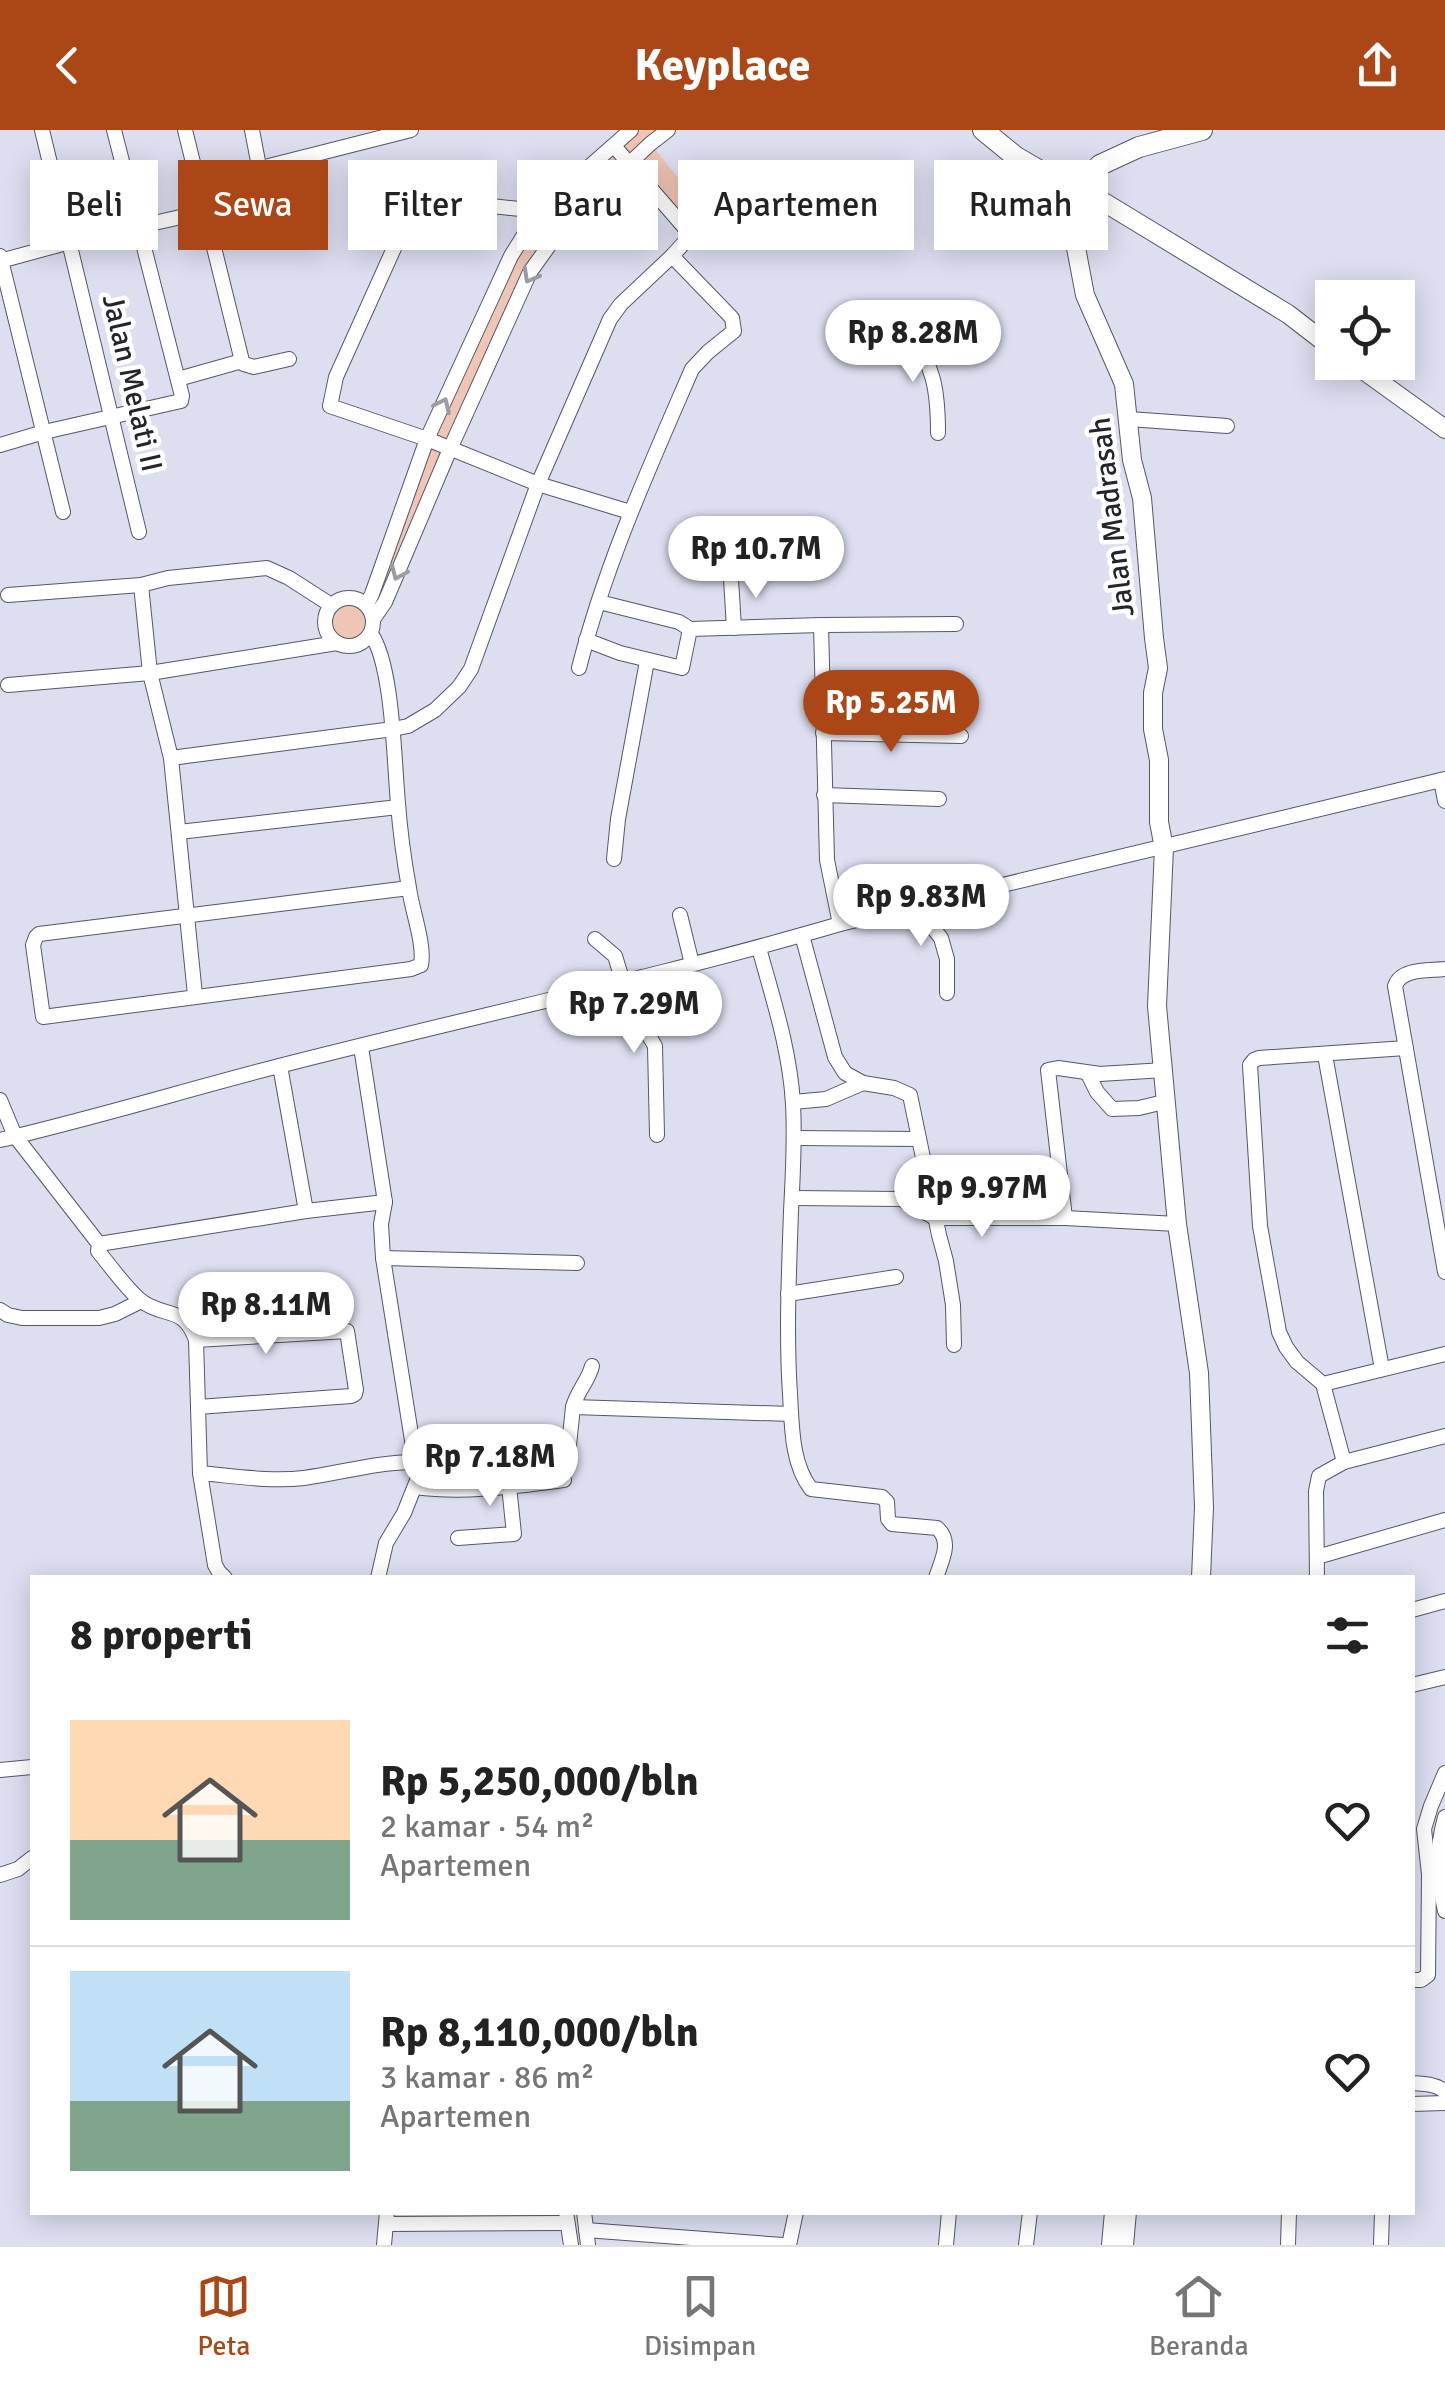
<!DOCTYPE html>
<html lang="id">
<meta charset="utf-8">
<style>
body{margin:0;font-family:Signika,sans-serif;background:#f2f2f2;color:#222;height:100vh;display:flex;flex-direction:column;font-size:38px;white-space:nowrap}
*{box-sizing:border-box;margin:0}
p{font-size:32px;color:#767676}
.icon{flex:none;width:55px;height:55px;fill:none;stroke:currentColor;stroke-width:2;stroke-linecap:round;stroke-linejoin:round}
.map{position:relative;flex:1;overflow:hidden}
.side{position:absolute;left:30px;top:1445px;width:1385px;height:640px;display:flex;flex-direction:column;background:#fff;border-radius:0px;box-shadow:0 5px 25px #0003}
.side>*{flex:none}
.banner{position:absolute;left:30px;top:30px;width:1385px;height:90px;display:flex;gap:20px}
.fabs{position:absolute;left:1315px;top:150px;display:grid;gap:20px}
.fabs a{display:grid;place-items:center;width:100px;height:100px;border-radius:0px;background:#fff;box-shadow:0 5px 25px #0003;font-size:50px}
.price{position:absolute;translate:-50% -85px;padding:0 22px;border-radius:35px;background:#fff;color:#222;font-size:32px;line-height:65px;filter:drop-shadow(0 2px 5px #0008)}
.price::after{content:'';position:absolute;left:50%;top:60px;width:30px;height:22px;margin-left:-15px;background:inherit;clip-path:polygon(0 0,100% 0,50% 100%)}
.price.current{background:#ab4716;color:#fff}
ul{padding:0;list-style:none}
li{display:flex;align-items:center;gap:30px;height:250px;padding:0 40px}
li+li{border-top:2px solid #e0e0e0}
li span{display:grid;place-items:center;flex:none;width:280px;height:200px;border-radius:0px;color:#555}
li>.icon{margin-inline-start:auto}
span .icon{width:120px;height:120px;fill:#fffc;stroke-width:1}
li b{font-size:42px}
h2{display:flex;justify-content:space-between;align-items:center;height:120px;padding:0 40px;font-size:42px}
.chip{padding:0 35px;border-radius:0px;background:#fff;box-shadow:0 5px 25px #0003;font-size:35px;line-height:90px}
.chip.current{background:#ab4716;color:#fff}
header{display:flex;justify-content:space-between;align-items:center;height:130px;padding:0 40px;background:#ab4716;color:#fff;font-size:45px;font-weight:800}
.tabs{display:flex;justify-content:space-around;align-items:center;height:140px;border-top:2px solid #e0e0e0;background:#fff;font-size:28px;color:#767676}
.tabs a{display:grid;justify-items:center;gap:5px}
.tabs .current{color:#ab4716}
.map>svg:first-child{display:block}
.green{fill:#efc5b5}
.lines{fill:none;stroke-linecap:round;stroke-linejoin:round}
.minor-casing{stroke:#555766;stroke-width:16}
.tertiary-casing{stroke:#555766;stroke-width:20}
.secondary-casing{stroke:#555766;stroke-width:22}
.minor{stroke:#fff;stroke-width:14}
.tertiary{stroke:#fff;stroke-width:18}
.secondary{stroke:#fff;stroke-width:20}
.oneway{stroke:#9c9da0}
.labels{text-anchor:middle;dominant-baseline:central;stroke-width:9;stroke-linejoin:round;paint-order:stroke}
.street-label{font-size:30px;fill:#24252c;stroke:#fff}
</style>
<header><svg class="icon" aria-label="back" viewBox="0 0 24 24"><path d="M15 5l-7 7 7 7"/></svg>Keyplace<svg class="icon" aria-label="share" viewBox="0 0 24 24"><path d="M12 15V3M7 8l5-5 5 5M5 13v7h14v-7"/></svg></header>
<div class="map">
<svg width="1445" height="2115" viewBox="0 0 1445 2115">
<rect width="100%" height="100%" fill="#dddff1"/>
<path class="green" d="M631,0H668L651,14L716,95L691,105L630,34L597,62L530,142L374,488C372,549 294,497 336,471C347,464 357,468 367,474L427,308L539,81Z"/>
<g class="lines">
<defs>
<g id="minor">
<polyline points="42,0 139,402"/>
<polyline points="185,0 242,231 244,234 254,237 289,229"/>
<polyline points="614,16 691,105"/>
<polyline points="261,38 411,0"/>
<polyline points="551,43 554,65"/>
<polyline points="539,81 426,69 419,71 413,76 336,247 330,276 427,309 538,354 630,382"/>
<polyline points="0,126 63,382"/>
<polyline points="0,131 70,112 265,68 252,0"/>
<path d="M907,200C934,234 938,260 938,303"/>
<polyline points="178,249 242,231"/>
<polyline points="1129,289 1227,296"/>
<polyline points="0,315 44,302 181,271 182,266 114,0"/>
<polyline points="731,449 734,498"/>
<polyline points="141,455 150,543 171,628 195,865"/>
<polyline points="8,465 141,455 168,448 267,438 289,448 331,475"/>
<circle cx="349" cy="492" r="24"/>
<polyline points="599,472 679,492 690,499"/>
<polyline points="367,474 372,464 427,309 511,126 539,81 631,0"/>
<polyline points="374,488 385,472 450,319 530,142 563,96 650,14 668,0"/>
<polyline points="821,495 827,730 840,794"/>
<path d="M371,504C393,535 394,632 398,673C400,701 404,730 409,758C412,781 425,814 421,835L411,839L43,887L33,815L36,807L39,804L409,758"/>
<polyline points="586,510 620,523 682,538 690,499 821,495 956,494"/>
<path d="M579,538C605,435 650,336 692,239L708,222L734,201L732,188L672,126"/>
<polyline points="8,555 150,543 337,513"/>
<polyline points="823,603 961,606"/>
<polyline points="171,628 393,599 408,596 435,580 459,557 471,539 538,354 610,189 621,174 672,126 691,105 716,95"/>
<polyline points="1441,650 1445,671"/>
<polyline points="824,665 939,669"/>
<polyline points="179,702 398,677"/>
<polyline points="614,729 618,689 647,531"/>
<polyline points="929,773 933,798 941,808 947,829 947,863"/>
<polyline points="680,785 692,834"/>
<polyline points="802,805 835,927 845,943 863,953 894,958 910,965 939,1105 946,1131 953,1175 954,1215"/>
<polyline points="595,809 615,826 623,852"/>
<path d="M759,818C773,869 790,920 793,974C795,1010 793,1045 791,1081C789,1142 786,1203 790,1264C792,1295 791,1333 811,1359L882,1367L887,1372L888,1389L892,1394L937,1398C953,1412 941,1431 936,1448"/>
<path d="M1445,839C1428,841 1401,838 1395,856L1445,1142"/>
<polyline points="642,847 645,899 655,916 657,1005"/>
<polyline points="361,917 385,1072 381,1094 383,1128 418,1348 404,1383 386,1413 378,1448"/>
<polyline points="1325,925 1382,1239"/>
<polyline points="280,936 306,1081"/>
<polyline points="1088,944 1097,962 1112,979 1139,978 1164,972"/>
<path d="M0,970L15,1006L99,1114L98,1121C111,1137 125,1157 140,1170C164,1189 183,1174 196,1210L200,1343L215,1435L219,1442L225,1448"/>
<polyline points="793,972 826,969 863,953"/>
<polyline points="794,1008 919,1009"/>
<path d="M0,1010C94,988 186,960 279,936C466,888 655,848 840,794L1445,649"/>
<polyline points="792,1068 901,1069 935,1088 1065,1088 1177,1094"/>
<polyline points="1065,1088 1048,940 1058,938 1100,944 1164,940"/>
<polyline points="99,1114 306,1081 385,1072"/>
<polyline points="383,1128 577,1133"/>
<polyline points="788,1164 896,1147"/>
<polyline points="0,1180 8,1185 22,1188 99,1188 115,1184 141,1171"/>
<polyline points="196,1210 347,1201 356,1260 355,1264 351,1266 198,1277"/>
<polyline points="1323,1254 1445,1224"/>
<path d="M573,1277C578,1259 588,1252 592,1236"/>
<polyline points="569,1315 573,1277 791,1284"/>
<polyline points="1344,1332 1323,1254 1297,1232 1286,1217 1279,1202 1260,1096 1250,935 1254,930 1259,928 1406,918"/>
<path d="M200,1343C235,1346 270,1352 304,1348C341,1343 377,1332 415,1332"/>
<path d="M416,1357C464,1364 516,1356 564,1350"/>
<polyline points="458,1408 514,1404 509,1356"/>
<polyline points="1317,1427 1445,1390"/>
<polyline points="1317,1448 1316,1361 1319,1346 1344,1332 1445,1306"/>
<polyline points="1412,1480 1445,1471"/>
<polyline points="1412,1555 1445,1547"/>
<polyline points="0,1640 32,1637"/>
<path d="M1445,1687C1435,1725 1437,1743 1445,1781"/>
<polyline points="0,1745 18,1739 32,1728"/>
<polyline points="1412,1850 1421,1850 1428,1845 1429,1744 1424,1699 1431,1676 1445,1643"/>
<path d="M1412,1953C1424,1954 1437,1954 1445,1962"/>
<polyline points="1412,1974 1445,1973"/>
<polyline points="566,2082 571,2115"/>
<polyline points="584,2082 588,2115"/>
<polyline points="386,2094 567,2093"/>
<polyline points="586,2100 783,2115"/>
<polyline points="384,2115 387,2082"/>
<polyline points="789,2115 796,2082"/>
<polyline points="946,2115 949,2082"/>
<polyline points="1026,2115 1030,2082"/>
<polyline points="1288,2115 1289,2082"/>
<polyline points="1381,2115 1382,2082"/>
</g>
<g id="tertiary">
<polyline points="1352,232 1445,299"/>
<polyline points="1201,1448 1204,1377 1199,1243 1177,1094 1157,876 1164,718 1159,692 1159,630 1153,599 1153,563 1158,538 1154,508 1142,368 1132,330 1124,254 1085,165 1073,102 1079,57 1288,184 1332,218"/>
<polyline points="1111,2115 1114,2082"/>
<polyline points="1124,2115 1127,2082"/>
</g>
<polyline id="secondary" points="983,0 1016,27 1042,42 1079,57 1100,35 1139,17 1202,0"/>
</defs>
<use href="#minor" class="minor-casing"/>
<use href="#tertiary" class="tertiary-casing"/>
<use href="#secondary" class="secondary-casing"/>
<use href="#minor" class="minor"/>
<use href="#tertiary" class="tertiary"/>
<use href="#secondary" class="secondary"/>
</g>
<defs><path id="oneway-chevron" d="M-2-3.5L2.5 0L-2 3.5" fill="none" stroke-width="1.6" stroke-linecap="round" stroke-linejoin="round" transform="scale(2.5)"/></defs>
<g class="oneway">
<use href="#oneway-chevron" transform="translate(530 146) rotate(119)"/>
<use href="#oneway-chevron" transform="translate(443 275) rotate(-65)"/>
<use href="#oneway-chevron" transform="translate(398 443) rotate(113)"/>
</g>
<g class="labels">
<g class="street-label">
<text transform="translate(132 253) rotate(77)">Jalan Melati II</text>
<text transform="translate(1112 387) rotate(-97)">Jalan Madrasah</text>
</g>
</g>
</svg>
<div class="fabs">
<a><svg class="icon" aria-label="locate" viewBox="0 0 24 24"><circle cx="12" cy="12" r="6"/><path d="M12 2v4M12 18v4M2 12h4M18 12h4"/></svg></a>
</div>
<b class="price" style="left:913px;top:255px">Rp 8.28M</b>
<b class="price" style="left:756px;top:471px">Rp 10.7M</b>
<b class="price current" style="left:891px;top:625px">Rp 5.25M</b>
<b class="price" style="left:921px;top:819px">Rp 9.83M</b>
<b class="price" style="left:634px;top:926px">Rp 7.29M</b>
<b class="price" style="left:982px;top:1110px">Rp 9.97M</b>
<b class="price" style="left:266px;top:1227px">Rp 8.11M</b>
<b class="price" style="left:490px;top:1379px">Rp 7.18M</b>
<div class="banner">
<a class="chip">Beli</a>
<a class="chip current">Sewa</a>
<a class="chip">Filter</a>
<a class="chip">Baru</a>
<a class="chip">Apartemen</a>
<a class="chip">Rumah</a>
</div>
<section class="side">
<h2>8 properti<svg class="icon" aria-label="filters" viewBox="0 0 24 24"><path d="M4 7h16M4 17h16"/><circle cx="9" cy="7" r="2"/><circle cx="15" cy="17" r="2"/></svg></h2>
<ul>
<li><span style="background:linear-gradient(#ffd9b3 60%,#7fa58c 0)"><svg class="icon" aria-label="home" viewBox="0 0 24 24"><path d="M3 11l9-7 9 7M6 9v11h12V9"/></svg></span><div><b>Rp 5,250,000/bln</b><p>2 kamar · 54 m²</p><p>Apartemen</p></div><svg class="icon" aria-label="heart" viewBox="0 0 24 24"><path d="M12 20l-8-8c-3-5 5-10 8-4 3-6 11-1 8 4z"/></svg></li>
<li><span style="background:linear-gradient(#bfe0f5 65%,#7fa58c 0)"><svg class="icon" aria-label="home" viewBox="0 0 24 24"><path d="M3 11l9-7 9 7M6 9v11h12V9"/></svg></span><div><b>Rp 8,110,000/bln</b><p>3 kamar · 86 m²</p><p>Apartemen</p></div><svg class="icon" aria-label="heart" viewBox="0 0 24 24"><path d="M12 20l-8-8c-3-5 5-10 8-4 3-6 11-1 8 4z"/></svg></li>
</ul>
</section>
</div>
<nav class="tabs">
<a class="current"><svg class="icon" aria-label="map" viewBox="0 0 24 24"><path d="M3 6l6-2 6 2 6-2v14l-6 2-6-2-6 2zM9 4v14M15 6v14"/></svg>Peta</a>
<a><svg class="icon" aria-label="saved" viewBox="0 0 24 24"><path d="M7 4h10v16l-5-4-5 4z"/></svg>Disimpan</a>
<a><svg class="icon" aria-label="home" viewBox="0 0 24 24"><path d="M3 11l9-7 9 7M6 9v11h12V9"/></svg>Beranda</a>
</nav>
